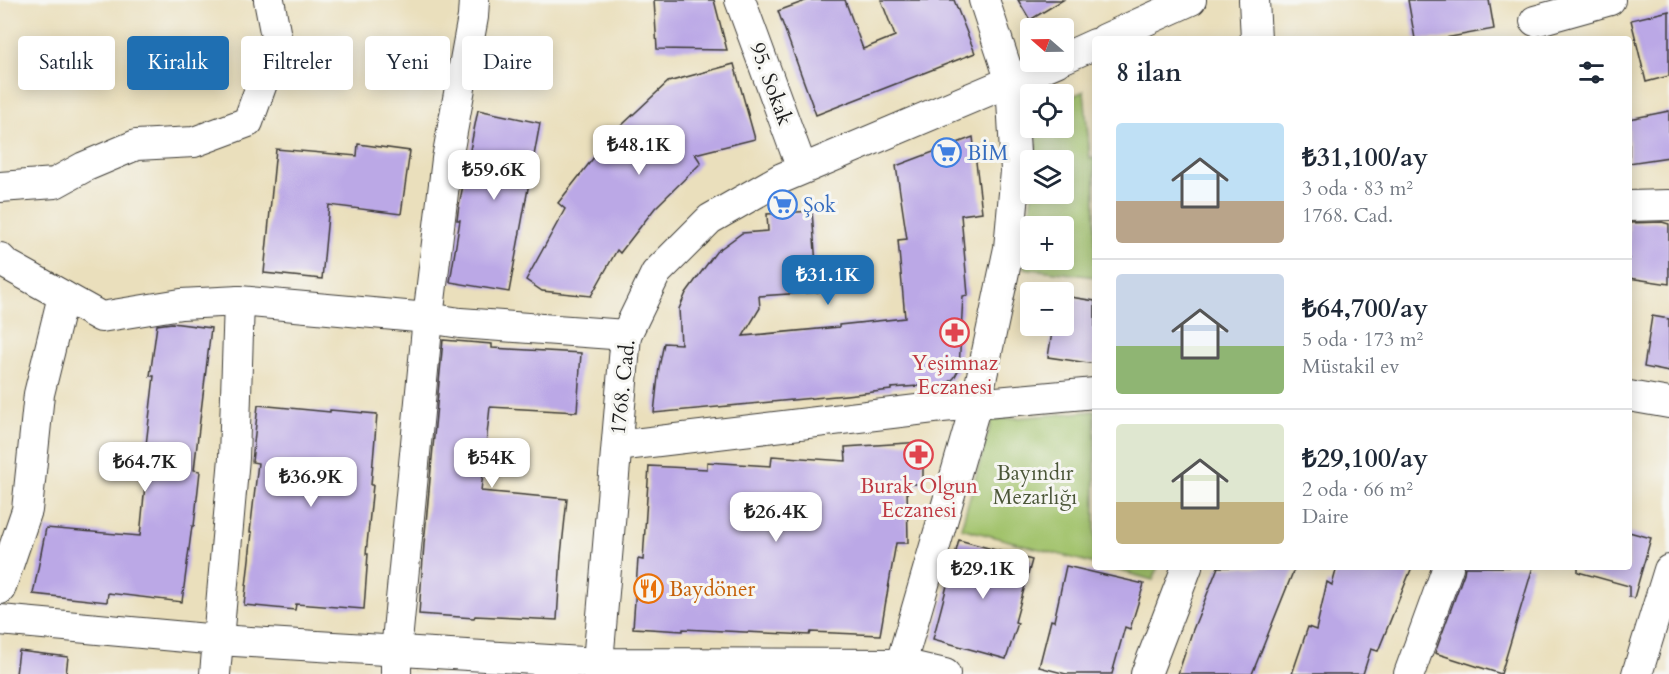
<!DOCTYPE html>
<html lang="tr">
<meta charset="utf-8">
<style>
body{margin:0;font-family:Cardo,serif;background:#f6f6f7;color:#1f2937;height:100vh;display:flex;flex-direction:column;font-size:22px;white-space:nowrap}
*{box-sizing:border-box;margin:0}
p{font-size:20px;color:#747a83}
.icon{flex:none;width:33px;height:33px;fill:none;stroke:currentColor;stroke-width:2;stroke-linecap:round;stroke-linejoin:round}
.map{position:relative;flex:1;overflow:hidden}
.sheet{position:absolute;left:1092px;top:36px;width:540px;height:534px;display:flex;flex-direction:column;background:#fff;border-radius:6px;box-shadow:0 3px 15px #0003}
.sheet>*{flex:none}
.top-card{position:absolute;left:18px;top:36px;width:570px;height:54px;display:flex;gap:12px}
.needle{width:39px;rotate:290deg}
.fabs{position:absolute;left:1020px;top:18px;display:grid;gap:12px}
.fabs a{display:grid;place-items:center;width:54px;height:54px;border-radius:6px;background:#fff;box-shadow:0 3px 15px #0003;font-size:30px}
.price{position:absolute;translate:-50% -51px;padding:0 14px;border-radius:12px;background:#fff;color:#222;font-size:20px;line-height:39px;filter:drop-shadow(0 2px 3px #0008)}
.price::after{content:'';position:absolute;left:50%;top:36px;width:18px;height:14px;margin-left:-9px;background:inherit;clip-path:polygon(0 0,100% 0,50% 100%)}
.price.current{background:#1f6fb2;color:#fff}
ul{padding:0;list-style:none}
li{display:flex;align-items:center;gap:18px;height:150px;padding:0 24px}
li+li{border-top:2px solid #e0e1e3}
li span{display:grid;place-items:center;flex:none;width:168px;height:120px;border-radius:6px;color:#555}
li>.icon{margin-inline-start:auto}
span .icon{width:72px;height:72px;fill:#fffc;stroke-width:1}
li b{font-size:26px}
h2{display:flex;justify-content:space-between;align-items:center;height:72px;padding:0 24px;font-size:26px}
.pill{padding:0 21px;border-radius:6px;background:#fff;box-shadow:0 3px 15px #0003;font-size:21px;line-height:54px}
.pill.current{background:#1f6fb2;color:#fff}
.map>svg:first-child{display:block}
.green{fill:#a1c26b;stroke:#5e6f44;stroke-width:1.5;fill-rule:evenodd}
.building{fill:#bba8e6}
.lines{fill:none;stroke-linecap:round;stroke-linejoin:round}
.minor-casing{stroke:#3b3934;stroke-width:32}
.minor{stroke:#fff;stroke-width:30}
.labels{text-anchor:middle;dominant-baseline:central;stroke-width:6;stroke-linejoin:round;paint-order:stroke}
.street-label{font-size:21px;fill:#1c1c1c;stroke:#f6f6f2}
.shop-label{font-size:21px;fill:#366cbe;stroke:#f6f6f2;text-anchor:start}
.health-label{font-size:21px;fill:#be3a42;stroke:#f6f6f2}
.park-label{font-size:21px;fill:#4b5638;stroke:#f6f6f2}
.food-label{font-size:21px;fill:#c56008;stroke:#f6f6f2;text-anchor:start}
</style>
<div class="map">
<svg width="1669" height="674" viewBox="0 0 1669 674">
<rect width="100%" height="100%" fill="#f6f6f2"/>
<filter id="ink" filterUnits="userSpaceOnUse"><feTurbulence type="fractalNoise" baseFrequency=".0167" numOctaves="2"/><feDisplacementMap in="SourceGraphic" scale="12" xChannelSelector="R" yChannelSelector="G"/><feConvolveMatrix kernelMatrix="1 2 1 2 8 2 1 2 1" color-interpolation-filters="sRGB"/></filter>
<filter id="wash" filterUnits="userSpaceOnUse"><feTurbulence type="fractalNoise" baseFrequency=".008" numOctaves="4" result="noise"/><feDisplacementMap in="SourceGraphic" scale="24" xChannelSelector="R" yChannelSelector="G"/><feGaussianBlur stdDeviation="1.35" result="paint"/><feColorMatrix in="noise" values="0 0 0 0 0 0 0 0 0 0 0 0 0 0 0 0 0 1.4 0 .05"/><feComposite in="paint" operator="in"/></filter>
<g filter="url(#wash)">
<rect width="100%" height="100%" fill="#eadfbc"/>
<g class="green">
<path d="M1084,91L1090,159L1095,158V277L1024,268L1032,194H1064V160H1035L1037,137L1041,128H1064V100ZM1030,226H1064V260H1030Z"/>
<polygon points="1095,411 1095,564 961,528 992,420"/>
<polygon points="1106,567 1158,567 1153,580"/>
</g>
<g id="blocks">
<g class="building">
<polygon points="654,0 714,0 727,50 657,49"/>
<polygon points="808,0 845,0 863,49 895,36 881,0 954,0 975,53 816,115 778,11"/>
<polygon points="1018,0 1063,0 1030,20"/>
<polygon points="1408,0 1489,0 1494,29 1440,39 1415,39"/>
<polygon points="1669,11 1669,76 1646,82 1631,20"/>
<polygon points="734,64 755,139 695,154 701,163 655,208 620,253 617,250 591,296 542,291 526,280 565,209 558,203 606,142 605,141 668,82"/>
<polygon points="478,110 540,123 509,292 450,282 460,220 457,220 459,205"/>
<polygon points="1669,111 1669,157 1629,163 1629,119"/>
<polygon points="973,137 982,212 961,215 968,295 963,296 959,369 954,378 947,384 891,388 891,390 846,395 654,413 659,367 664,343 681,344 679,309 686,293 716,252 742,233 768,231 767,214 812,211 818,292 759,296 760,308 743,336 839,327 839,325 905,318 898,240 907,239 896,166"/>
<polygon points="358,144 410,151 401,214 329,205 322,279 264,273 276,149 357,156"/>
<polygon points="1662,222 1669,224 1669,284 1629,278 1629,223"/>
<polygon points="1064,296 1095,301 1095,364 1048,357 1053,326 1064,326"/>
<polygon points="1652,316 1669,319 1669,372 1644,367"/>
<polygon points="172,323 211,328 194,470 200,471 194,526 192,526 182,602 108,593 107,602 33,594 46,528 140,536 148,454 145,454 154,376 150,376 157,325"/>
<polygon points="443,340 492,344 492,348 581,353 577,412 490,407 481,491 567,499 561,555 557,620 475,616 474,618 419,614 424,544"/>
<polygon points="258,405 330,412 330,410 377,414 371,485 373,485 366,554 368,554 364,609 296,604 295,610 244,605 252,532 250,532 258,463 252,462"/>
<polygon points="923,442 923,484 907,484 908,543 896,543 880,635 811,632 810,635 683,629 683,631 633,628 638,559 643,560 649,466 707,469 707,462 771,466 772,456 846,461 845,447"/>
<polygon points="1629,532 1651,538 1634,598 1629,597 1629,586 1578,572 1578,567 1629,567"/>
<polygon points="959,540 1032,560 1015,622 1018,623 1006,659 933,639"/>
<polygon points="1066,566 1144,584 1130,629 1125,627 1112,674 1066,674 1039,667 1051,620 1054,621"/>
<polygon points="1218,567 1295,567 1252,674 1178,674 1192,632"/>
<polygon points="1337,567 1412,567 1378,651 1371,649 1363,674 1292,674 1308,627 1316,630 1327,582 1332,585"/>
<polygon points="1465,567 1533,567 1501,674 1435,653 1464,573"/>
<polygon points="19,651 68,657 66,674 16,674"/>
</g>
</g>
</g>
<g filter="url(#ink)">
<use href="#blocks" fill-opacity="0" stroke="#3b3934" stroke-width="1.5"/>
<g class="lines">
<defs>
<g id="minor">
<polyline points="740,0 802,169"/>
<polyline points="1254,0 1256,39"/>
<polyline points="1535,21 1610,0"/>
<polyline points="1105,39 1191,0"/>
<polyline points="1064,58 1095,44"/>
<polyline points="0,187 55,183 84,167 136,145 194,142 248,122 277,42 269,0"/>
<polyline points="1629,206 1669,205"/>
<polyline points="0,258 6,264 101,317 181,304 239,301 428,318 460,323 626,335"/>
<polyline points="1629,396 1669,403"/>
<polyline points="617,446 942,407 1095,393"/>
<polyline points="0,589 27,510 39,394 63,296"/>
<polyline points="0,620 218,640 599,663 902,664 945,674"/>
<polyline points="215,674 234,458 239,301"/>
<polyline points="396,674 396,652 428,318 447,159 473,17 474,0"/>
<polyline points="597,674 626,335 656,273 710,219 782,178 1056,62"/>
<polyline points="898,674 976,404 1009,248 1016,171 1011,82 984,0"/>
<polyline points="1146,674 1187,567"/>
<polyline points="1409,674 1448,567"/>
<polyline points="1637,674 1669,570"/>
</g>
</defs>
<use href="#minor" class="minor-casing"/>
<use href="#minor" class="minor"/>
</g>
</g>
<defs>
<symbol id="supermarket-ring" viewBox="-11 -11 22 22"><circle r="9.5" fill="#f6f6f2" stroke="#3f7fe0" stroke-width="1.5"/><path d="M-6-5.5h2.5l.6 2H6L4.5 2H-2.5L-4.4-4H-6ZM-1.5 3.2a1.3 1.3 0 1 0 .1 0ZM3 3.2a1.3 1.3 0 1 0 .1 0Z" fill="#3f7fe0"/></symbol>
<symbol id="pharmacy-ring" viewBox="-11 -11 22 22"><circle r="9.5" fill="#f6f6f2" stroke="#e0444e" stroke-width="1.5"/><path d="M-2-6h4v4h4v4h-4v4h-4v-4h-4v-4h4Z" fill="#e0444e"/></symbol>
<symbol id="restaurant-ring" viewBox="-11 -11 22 22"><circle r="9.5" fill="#f6f6f2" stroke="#e8710a" stroke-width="1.5"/><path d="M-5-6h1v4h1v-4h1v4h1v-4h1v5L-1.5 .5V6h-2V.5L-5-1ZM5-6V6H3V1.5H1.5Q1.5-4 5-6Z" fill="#e8710a"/></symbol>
</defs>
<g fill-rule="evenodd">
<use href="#supermarket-ring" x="930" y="136" width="33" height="33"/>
<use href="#supermarket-ring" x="766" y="188" width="33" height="33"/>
<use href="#pharmacy-ring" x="938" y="316" width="33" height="33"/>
<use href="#pharmacy-ring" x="902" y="438" width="33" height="33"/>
<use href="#restaurant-ring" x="632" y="572" width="33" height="33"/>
</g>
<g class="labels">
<g class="street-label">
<text transform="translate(771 84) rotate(70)">95. Sokak</text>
<text transform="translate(623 387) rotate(-84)">1768. Cad.</text>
</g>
<g class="shop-label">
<text x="967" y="153">BİM</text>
<text x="803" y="205">Şok</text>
</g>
<g class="health-label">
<text x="955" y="363">Yeşimnaz<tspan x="955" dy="24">Eczanesi</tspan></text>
<text x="919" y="486">Burak Olgun<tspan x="919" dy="24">Eczanesi</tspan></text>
</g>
<g class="park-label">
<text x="1035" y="473">Bayındır<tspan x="1035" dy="24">Mezarlığı</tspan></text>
</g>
<g class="food-label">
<text x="669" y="589">Baydöner</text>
</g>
</g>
</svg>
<div class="fabs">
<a><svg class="needle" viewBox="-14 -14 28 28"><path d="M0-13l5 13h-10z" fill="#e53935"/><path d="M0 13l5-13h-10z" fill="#747a83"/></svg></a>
<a><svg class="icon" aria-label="locate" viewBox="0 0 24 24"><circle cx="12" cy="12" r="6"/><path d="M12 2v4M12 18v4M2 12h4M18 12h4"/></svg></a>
<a><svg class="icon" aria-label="layers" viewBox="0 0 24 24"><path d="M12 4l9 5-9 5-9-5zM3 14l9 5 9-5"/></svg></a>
<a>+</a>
<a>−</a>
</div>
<b class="price" style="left:639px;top:176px">₺48.1K</b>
<b class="price" style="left:494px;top:201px">₺59.6K</b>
<b class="price current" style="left:828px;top:306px">₺31.1K</b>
<b class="price" style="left:492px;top:489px">₺54K</b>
<b class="price" style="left:145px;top:493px">₺64.7K</b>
<b class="price" style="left:311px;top:508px">₺36.9K</b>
<b class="price" style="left:776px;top:543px">₺26.4K</b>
<b class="price" style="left:983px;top:600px">₺29.1K</b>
<div class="top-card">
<a class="pill">Satılık</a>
<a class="pill current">Kiralık</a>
<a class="pill">Filtreler</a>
<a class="pill">Yeni</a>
<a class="pill">Daire</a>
</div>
<section class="sheet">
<h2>8 ilan<svg class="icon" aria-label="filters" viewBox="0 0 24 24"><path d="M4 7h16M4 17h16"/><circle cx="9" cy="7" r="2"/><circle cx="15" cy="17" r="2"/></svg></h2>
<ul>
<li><span style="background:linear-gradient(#bfe0f5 65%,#b9a48a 0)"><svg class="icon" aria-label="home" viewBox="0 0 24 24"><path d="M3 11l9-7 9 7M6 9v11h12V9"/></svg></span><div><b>₺31,100/ay</b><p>3 oda · 83 m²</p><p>1768. Cad.</p></div></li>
<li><span style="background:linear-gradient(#c9d6e8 60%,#8fb573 0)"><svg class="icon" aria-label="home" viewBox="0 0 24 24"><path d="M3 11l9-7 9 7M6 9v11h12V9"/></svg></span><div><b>₺64,700/ay</b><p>5 oda · 173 m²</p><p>Müstakil ev</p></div></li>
<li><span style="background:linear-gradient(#dfe7d0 65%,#c2b280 0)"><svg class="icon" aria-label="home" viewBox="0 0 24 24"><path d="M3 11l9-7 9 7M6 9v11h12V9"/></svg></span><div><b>₺29,100/ay</b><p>2 oda · 66 m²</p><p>Daire</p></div></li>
</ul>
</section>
</div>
